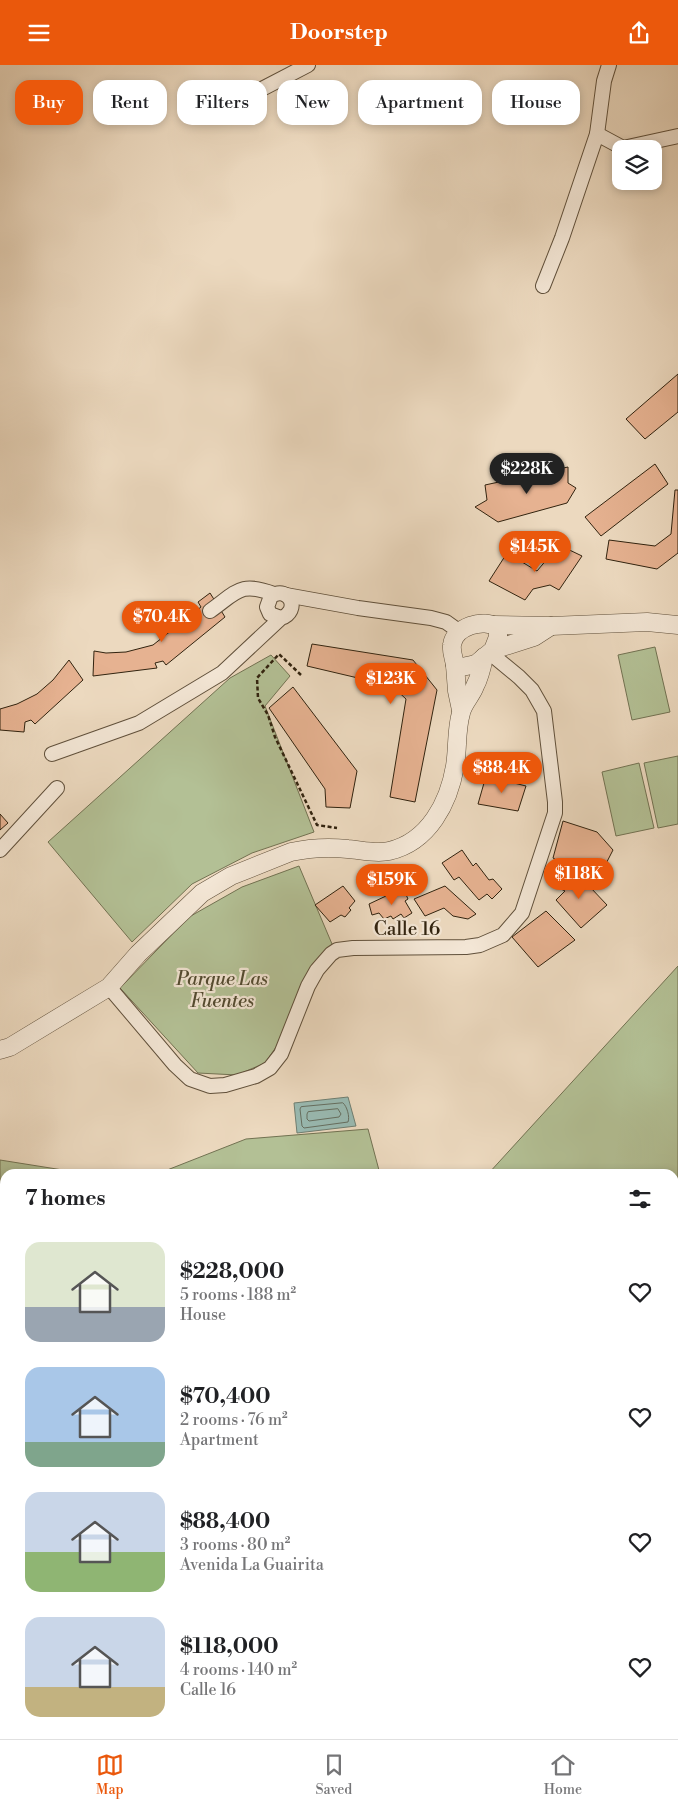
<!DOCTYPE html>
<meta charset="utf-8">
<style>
body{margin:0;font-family:"Libre Bodoni",serif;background:#f2f2f2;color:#202124;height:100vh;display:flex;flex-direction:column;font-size:19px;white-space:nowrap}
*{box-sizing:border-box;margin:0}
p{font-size:16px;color:#757577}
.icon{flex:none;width:28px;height:28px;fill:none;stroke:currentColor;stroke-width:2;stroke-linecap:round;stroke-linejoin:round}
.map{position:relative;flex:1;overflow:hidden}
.drawer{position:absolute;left:0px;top:1104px;width:679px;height:571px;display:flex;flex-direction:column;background:#fff;border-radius:15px 15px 0 0;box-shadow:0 2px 8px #0003}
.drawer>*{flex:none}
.guide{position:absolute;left:15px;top:15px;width:649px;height:45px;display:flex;gap:10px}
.buttons{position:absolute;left:612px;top:75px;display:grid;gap:10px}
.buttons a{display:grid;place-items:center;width:50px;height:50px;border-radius:10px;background:#fff;box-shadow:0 2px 8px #0003;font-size:25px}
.price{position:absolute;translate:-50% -42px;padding:0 11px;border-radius:18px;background:#ea580c;color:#fff;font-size:16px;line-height:32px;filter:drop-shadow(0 1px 2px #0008)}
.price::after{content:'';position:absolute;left:50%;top:30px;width:15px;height:11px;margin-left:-8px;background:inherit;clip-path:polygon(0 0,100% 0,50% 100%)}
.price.active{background:#222;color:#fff}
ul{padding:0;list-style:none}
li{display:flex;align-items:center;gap:15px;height:125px;padding:0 25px}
li span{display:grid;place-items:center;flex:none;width:140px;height:100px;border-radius:15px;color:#555}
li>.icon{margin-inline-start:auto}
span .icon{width:60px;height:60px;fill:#fffc;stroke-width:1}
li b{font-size:21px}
h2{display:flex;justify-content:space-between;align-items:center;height:60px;padding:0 25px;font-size:21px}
.pill{padding:0 18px;border-radius:15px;background:#fff;box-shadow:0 2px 8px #0003;font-size:18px;line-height:45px}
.pill.active{background:#ea580c;color:#fff}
header{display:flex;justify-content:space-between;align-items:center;height:65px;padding:0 25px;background:#ea580c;color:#fff;font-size:22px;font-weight:700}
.dock{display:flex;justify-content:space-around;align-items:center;height:70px;border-top:1px solid #e0e0e0;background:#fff;font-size:14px;color:#757577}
.dock a{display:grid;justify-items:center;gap:2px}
.dock .active{color:#ea580c}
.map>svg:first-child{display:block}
.green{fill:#b3c095;stroke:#727252}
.water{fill:#99bab2;stroke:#6f7e71}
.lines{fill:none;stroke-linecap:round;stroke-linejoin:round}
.shore{stroke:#656e60;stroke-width:1}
.river{stroke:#99bab2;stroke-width:22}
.building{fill:#e6b291;stroke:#31230f}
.minor-casing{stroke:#60503b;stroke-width:16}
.tertiary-casing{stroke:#60503b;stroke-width:19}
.path{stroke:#31230f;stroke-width:2.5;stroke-dasharray:4 2.5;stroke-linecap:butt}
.minor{stroke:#f3e6d5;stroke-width:14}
.tertiary{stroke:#f3e6d5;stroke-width:18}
.labels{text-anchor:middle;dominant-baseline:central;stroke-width:4.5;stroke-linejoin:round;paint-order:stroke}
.street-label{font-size:19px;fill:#31230f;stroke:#f3e6d5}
.park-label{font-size:19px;font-style:italic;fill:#524a30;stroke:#f3e6d5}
</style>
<header><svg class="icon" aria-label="menu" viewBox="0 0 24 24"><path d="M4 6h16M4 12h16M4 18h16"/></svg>Doorstep<svg class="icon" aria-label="share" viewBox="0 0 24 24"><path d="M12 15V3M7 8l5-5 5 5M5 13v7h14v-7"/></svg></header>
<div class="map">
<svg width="678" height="1674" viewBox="0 0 678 1674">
<rect width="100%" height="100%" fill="#ecd9bf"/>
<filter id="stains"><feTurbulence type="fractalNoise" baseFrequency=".004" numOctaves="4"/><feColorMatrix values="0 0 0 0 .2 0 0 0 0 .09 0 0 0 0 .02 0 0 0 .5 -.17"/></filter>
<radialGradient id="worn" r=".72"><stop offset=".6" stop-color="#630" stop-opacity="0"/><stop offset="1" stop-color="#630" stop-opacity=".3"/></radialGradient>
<g class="green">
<polygon points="655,582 670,647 632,655 618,590"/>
<polygon points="271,590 290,611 265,641 314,767 252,788 192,819 132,877 48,777 230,613"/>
<polygon points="678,691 678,759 658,763 644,698"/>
<polygon points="639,698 654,763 616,771 602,707"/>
<polygon points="299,801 332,879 307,909 283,972 265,998 237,1010 198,1008 120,923 189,852 242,822"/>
<polygon points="678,901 678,1674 606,1674 597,1670 674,1670 674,1109 488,1109"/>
<polygon points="368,1064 380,1109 157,1109 246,1074"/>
<polygon points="0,1095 88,1109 5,1109 5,1280 0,1280"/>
</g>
<polygon class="water" points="348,1032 356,1061 297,1068 294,1038"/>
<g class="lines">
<g class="shore">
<path d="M343,1038C347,1041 350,1052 348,1057L304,1063L302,1061L300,1044L301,1042Z"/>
<polygon points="338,1044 341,1049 339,1052 309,1056 307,1054 307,1049 308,1047"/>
</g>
<g class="river">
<polyline points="674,1271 678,1265"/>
<polyline points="674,1382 678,1385"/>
<polyline points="674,1569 678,1566"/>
<polyline points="674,1643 678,1645"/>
</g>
</g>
<g class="building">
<polygon points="678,309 678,347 645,374 626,354"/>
<polygon points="655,399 668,419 601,471 585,452"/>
<polygon points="568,402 568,418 576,423 567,438 498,457 475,442 487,435 485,420"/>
<polygon points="675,425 678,425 678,488 657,504 606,494 609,475 655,481 671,469"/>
<polygon points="559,480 582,491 559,525 550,520 533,524 525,535 489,516 507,488 537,506"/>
<polygon points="210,528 225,552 166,600 163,596 155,598 157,603 93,611 94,586 106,588 126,587 153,580 201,542 198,537"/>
<polygon points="312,579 413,595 437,625 415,737 390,732 406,634 392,621 307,601"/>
<polygon points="69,595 83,615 35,659 31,655 25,657 24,667 0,665 0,644 17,639 37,629 53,615"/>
<polygon points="293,622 357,706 350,743 326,742 325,724 269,643"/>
<polygon points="486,711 526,721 518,746 478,739"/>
<polygon points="0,749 8,758 0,765"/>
<polygon points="563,756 597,767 613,785 596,818 553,793"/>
<polygon points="462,785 473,801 476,798 489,815 493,814 502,824 492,834 487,829 479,835 459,812 454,815 442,798"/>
<polygon points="564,808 590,822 607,840 581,863 556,835 565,826 555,821"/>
<polygon points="343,821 355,836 349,843 351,845 345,852 341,850 330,857 315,840"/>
<polygon points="445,821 476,849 468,854 453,851 444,843 425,851 414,834"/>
<polygon points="403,823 408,834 405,836 412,848 404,853 401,849 393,854 391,851 384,854 379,848 372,850 369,839"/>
<polygon points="546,846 575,875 538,902 512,872"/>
<polygon points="0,1273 5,1274 5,1305 0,1304"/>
<polygon points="0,1366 5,1367 5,1377 0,1376"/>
<polygon points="2,1422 5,1422 5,1455 0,1454"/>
<polygon points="2,1471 5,1472 5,1515 0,1515 0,1475"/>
<polygon points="193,1670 331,1670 332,1674 193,1674"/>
<polygon points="365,1670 382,1670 383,1673 365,1674"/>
</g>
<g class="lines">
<defs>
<g id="minor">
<polyline points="210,51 308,0"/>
<polyline points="597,69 623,83 678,71"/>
<polyline points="543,221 562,173 597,69 604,16 609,0"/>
<polyline points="286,530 358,543 431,553 446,557 460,567"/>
<path d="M210,546C237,527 240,516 274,529"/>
<path d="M52,689L139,658L222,608L281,553C301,546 290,520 271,531L267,542L270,549L281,553"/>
<polyline points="0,785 57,723"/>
<polyline points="109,922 175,1000 190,1014 210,1021 225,1020 256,1011 270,1003 281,989 308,921 317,905 331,889 337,885 353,883 466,882 480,880 503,870 522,848 555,748 555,737 544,646 532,625 519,612 490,588"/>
<polyline points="0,1361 5,1362"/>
<polyline points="0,1561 5,1560"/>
<polyline points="0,1584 5,1580"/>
</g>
<g id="tertiary">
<polyline points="494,560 551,561 647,557 678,560"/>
<path d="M493,585L498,572V563C484,552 454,562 452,580C451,587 454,593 455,600L462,602L476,599L493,585L534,572L551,561"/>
<polyline points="455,600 457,626 461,645"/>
<path d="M0,985L10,982L109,922L138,889L202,828L231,811L291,787C309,783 329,782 348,784C361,785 376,789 389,786C429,777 449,737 455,701C458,683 456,665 461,648C463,638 472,630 475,621C480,612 482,602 484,592"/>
</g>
</defs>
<use href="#minor" class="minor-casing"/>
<use href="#tertiary" class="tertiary-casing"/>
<polyline class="path" points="301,610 279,589 257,613 258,633 268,650 275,672 317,760 337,763"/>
<use href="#minor" class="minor"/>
<use href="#tertiary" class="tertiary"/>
</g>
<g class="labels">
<g class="street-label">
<text x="407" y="864">Calle 16</text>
</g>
<g class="park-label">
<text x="222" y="914">Parque Las<tspan x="222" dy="22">Fuentes</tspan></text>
</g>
</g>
<rect width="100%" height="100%" filter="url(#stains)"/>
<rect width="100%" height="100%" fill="url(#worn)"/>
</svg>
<div class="buttons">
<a><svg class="icon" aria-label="layers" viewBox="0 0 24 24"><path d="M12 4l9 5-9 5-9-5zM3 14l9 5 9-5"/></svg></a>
</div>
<b class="price active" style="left:527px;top:430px">$228K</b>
<b class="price" style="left:535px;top:508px">$145K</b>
<b class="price" style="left:162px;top:578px">$70.4K</b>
<b class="price" style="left:391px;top:640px">$123K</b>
<b class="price" style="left:502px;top:729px">$88.4K</b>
<b class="price" style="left:579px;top:835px">$118K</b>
<b class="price" style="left:392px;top:841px">$159K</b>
<div class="guide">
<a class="pill active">Buy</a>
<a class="pill">Rent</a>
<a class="pill">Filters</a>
<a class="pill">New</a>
<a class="pill">Apartment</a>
<a class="pill">House</a>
</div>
<section class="drawer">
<h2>7 homes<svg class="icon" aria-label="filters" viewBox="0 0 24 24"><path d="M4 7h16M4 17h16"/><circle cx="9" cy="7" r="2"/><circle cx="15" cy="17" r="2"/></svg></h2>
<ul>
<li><span style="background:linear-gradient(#dfe7d0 65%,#9aa5b1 0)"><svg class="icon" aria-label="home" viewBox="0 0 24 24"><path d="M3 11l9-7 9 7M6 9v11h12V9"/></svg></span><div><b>$228,000</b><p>5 rooms · 188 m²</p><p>House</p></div><svg class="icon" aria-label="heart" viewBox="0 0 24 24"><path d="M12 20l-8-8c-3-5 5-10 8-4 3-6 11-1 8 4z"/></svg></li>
<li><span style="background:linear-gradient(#a9c7e8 75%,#7fa58c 0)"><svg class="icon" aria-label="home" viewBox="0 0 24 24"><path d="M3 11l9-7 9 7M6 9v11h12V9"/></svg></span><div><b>$70,400</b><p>2 rooms · 76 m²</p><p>Apartment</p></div><svg class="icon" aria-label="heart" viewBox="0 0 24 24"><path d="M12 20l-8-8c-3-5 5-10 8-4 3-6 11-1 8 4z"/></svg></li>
<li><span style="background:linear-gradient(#c9d6e8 60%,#8fb573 0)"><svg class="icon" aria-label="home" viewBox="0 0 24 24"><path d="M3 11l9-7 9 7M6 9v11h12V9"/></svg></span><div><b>$88,400</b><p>3 rooms · 80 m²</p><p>Avenida La Guairita</p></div><svg class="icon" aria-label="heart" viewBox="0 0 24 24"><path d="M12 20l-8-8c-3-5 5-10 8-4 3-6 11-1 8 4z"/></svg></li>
<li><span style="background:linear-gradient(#c9d6e8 70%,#c2b280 0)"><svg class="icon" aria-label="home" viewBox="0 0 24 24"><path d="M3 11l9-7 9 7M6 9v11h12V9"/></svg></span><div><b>$118,000</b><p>4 rooms · 140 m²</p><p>Calle 16</p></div><svg class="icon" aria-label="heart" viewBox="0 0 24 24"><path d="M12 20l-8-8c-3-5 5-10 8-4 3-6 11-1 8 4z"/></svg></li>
</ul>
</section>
</div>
<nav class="dock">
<a class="active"><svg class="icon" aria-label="map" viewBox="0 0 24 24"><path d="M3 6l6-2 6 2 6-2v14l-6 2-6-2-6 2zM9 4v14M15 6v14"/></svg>Map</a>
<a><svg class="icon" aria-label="saved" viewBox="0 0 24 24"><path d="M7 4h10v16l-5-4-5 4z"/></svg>Saved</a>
<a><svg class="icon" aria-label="home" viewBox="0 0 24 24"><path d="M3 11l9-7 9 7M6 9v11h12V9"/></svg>Home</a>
</nav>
